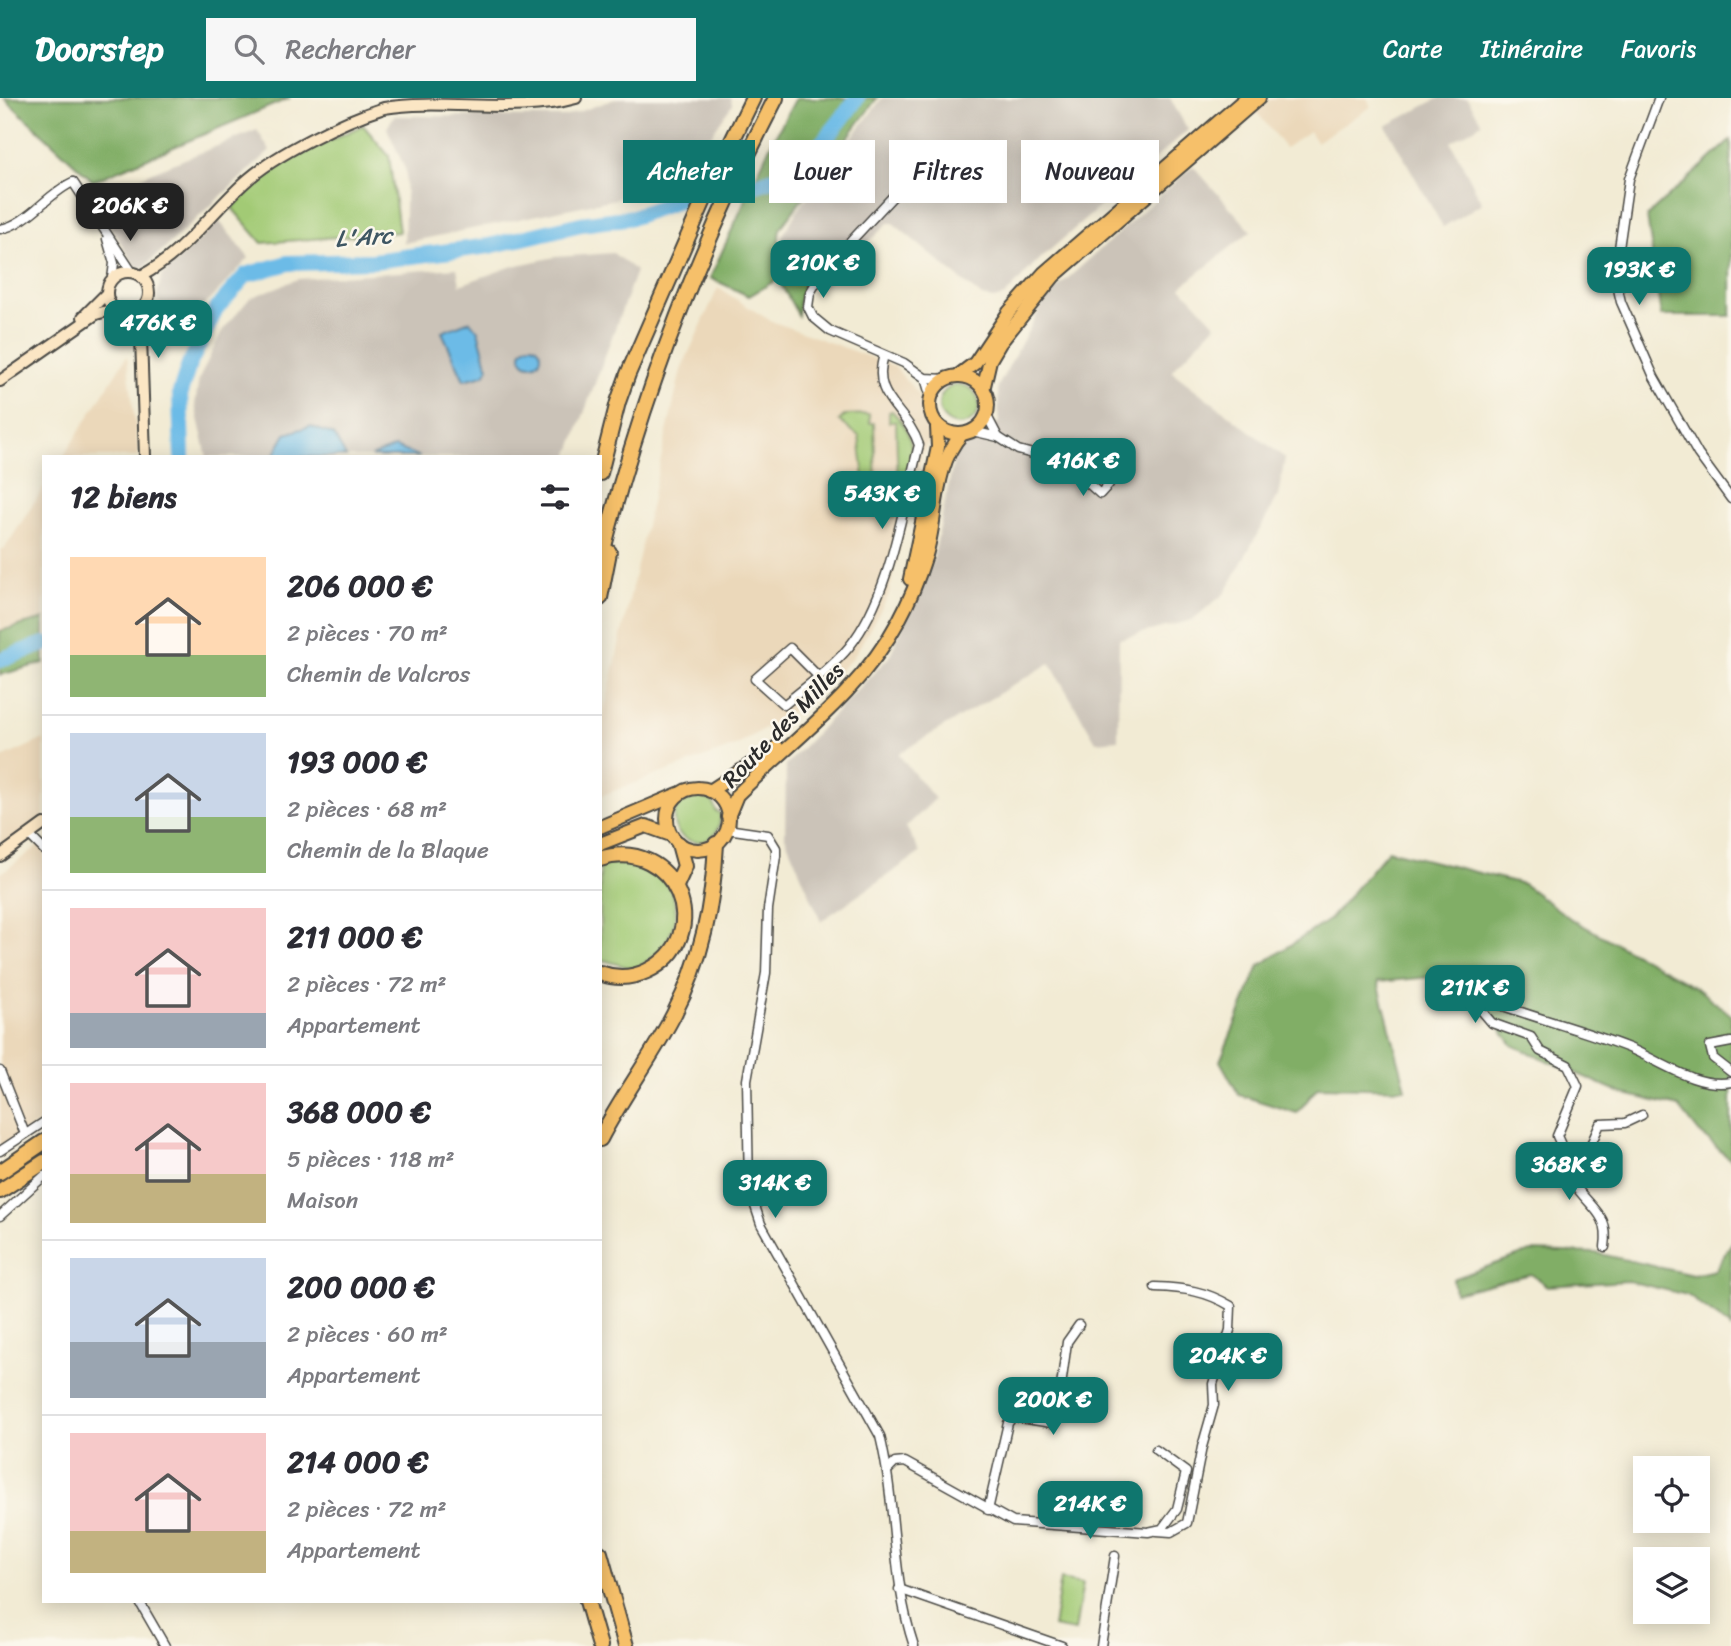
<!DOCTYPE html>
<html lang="fr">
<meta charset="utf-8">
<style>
body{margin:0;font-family:Sriracha,sans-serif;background:#f7f7f7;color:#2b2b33;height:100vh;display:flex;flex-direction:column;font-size:26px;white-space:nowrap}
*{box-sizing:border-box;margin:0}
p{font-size:23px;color:#7c7c81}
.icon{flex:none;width:38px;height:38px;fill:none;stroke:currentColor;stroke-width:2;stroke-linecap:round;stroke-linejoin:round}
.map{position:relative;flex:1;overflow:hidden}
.side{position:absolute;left:42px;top:357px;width:560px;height:1148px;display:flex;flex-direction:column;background:#fff;border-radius:0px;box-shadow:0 4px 18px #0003}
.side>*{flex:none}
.guide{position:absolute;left:623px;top:42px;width:665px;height:63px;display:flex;gap:14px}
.buttons{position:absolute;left:1633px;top:1358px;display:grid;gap:14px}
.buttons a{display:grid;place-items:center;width:77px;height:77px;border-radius:0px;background:#fff;box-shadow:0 4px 18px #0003;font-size:35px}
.price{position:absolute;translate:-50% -60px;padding:0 16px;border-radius:14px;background:#0f766e;color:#fff;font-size:23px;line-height:46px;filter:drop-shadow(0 2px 4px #0008)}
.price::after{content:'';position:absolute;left:50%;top:42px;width:21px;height:16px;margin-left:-10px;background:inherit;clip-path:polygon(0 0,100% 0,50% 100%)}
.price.active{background:#222;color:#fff}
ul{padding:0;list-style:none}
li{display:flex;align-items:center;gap:21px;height:175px;padding:0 28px}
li+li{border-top:2px solid #e1e1e2}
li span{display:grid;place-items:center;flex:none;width:196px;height:140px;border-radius:0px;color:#555}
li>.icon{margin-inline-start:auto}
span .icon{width:84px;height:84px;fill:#fffc;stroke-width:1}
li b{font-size:30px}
h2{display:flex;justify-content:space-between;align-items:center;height:84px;padding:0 28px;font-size:30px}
.chip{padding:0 24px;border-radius:0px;background:#fff;box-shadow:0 4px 18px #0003;font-size:24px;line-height:63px}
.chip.active{background:#0f766e;color:#fff}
header{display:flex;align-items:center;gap:42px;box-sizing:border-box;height:98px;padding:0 35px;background:#0f766e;color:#fff}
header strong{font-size:33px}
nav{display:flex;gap:38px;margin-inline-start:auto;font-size:24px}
.search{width:490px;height:63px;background:#f7f7f7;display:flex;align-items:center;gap:18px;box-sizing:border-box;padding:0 24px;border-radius:0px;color:#7c7c81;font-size:26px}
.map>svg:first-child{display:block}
.built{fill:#ebd8ba}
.industrial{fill:#cbc3b8}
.green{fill:#a2ca75;stroke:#667a50;stroke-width:2}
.forest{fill:#81ae66;stroke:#566c48;stroke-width:2}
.water{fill:#6cbbe7;stroke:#4c7389;stroke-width:2}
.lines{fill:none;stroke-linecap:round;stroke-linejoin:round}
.river{stroke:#6cbbe7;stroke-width:16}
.street-casing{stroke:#494844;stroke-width:11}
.secondary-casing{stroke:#494844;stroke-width:14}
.primary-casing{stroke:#494844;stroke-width:16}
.highway-casing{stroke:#494844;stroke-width:18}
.street{stroke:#fff;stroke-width:8}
.secondary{stroke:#fbe6c4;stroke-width:10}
.primary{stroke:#f6c06b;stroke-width:12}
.highway{stroke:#f6c06b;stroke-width:14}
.labels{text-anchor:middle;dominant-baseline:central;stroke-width:5;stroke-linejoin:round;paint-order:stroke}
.street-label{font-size:23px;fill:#2b2b2b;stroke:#fbf7ec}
.water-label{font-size:24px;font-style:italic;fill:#3e5663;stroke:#fbf7ec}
</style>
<header>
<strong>Doorstep</strong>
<div class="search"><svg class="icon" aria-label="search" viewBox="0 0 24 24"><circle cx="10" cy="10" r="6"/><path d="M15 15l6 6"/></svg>Rechercher</div>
<nav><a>Carte</a><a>Itinéraire</a><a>Favoris</a></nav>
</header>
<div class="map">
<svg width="1731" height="1548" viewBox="0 0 1731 1548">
<rect width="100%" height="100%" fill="#fbf7ec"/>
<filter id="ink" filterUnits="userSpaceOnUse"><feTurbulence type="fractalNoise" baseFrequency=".0143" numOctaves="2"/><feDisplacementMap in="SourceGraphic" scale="14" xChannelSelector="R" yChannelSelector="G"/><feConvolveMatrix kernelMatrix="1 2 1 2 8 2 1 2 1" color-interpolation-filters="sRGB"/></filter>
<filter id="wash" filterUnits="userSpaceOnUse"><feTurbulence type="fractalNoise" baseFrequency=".00686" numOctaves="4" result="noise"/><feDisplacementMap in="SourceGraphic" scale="28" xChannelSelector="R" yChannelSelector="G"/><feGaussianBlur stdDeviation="1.57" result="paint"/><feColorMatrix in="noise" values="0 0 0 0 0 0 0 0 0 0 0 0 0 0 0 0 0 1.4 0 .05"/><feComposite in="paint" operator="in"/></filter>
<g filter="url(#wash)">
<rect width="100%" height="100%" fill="#f2ebd4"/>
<g class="built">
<polygon points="1272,0 1367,0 1371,9 1316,44 1309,33 1285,50 1256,13"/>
<polygon points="718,190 771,223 894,268 918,296 932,337 922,357 888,499 854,558 813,600 738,647 600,698 600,632 681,272"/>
<polygon points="127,258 139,359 63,359"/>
<polygon points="44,389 44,521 0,533 0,452 5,450"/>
<polygon points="44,641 44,719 0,751 0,661"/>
<polygon points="44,744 44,1021 0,1051 0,776"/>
</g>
<g class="industrial">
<polygon points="618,0 731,0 732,7 696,59 671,81 644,95 404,145 406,73 387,30 394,18 564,19"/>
<polygon points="882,0 1170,0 1188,32 1034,166 1005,198 993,201 982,199 893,125 888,125 823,188 812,172 784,155 782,139 797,113"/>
<polygon points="1439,0 1467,0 1482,25 1451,44 1482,105 1443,129 1386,28"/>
<polygon points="257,32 270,53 143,170 135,168 97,106 150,75"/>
<polygon points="1193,68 1251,133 1181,189 1216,227 1171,273 1285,360 1278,398 1225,495 1192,522 1119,541 1118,642 1096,644 1050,565 898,656 935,701 906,729 920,755 821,823 785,739 786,667 889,559 933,463 956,351 965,341 999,324 998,288 1046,200"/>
<polygon points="219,123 249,160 187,226 176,227 156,199 162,178"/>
<polygon points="613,155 636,173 568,359 207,359 195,307 199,281 222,233 250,200 298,181 457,170 460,187 513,168 555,159"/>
</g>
<g class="green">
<polygon points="363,27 389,58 399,134 262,145 232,110 268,72"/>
<circle cx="959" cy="307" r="20"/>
<path d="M892,313C927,347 907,379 895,419L868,414L859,338L839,323L845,317L869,316L870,325H874L876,391H898L896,324H889V314Z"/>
<path d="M697,697L712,702L716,713L720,715C724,759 659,749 677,708Z"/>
<path d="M619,763C627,765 638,765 645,769C696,795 677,851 634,871L600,861V767Z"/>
<polygon points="1061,1481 1083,1485 1075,1533 1053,1529"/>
</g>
<g class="forest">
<polygon points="4,0 290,0 93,83"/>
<path d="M796,0H877L780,131C775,156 789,165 808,176L800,197L798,217L778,181L749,198L710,180L770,48Z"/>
<polygon points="1731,42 1731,218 1661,218 1647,118"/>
<polygon points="44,521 44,565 0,577 0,533"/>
<polygon points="1388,752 1523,786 1571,821 1694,888 1731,917 1731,1062 1699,1034 1679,1009 1621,995 1512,947 1464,876 1378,884 1406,991 1318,989 1297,1015 1239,997 1220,963 1259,868 1330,821"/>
<polygon points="1731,1146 1731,1233 1730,1228 1687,1197 1628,1183 1547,1188 1531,1176 1455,1195 1453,1181 1531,1153 1596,1155 1693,1177 1715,1172"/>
</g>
<g class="water">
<polygon points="470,223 478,233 488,270 484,277 464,282 442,234"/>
<circle cx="531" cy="257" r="10"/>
<polygon points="310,328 334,337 346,359 273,359 286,336"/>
<polygon points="395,349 420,359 371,359"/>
</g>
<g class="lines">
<g class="river">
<path d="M744,90C797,80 827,43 857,0"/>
<polyline points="182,359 180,295 189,267 216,211 246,177 288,165 373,163 489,148 581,126 633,119 680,102"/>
<polyline points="0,562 44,546"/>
</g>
</g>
</g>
<g filter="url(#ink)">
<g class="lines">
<defs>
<g id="street">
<polyline points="1659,0 1629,81 1615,178 1621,204 1654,279 1698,356 1731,401"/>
<circle cx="910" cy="76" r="11"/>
<polyline points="916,86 897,94 823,173 810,195 808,209 813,219 830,233 904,265 925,280 947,281"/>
<path d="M0,131C27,127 48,95 73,84L132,174"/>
<polyline points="107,141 114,165 112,181"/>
<polyline points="925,280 931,300"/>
<polyline points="972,333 998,339 987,318"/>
<polyline points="998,339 1018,352 1066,365 1100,396 1109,386"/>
<path d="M818,578L790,550L755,581L784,607C805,589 831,571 849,549C891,497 902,411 919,347C907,310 870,301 884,257"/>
<path d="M727,731L768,737L776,750V758L768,811L766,875L747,982L749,1090L761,1126L880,1338C897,1408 891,1480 914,1548"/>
<polyline points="29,737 44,752"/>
<polyline points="1731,944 1710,948 1713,960 1731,974"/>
<polyline points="0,973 25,1036"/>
<path d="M1642,1017L1625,1025L1600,1026L1588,1053L1580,1059L1562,1049L1557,1038L1578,988L1568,967L1540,953L1531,939L1492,925L1481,912L1489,903C1535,920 1583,932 1629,950C1660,963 1697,991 1731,984"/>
<polyline points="0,1053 44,1024"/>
<path d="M1580,1059L1574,1086C1591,1111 1610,1116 1605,1149"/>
<polyline points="0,1118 44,1078"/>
<path d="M1155,1189C1184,1190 1206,1193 1231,1208L1230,1232L1213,1286L1214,1307L1202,1349L1187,1425L1171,1434L1157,1433"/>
<polyline points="888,1372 895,1365 905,1364 1013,1424 1148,1434 1162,1431 1177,1411 1186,1374 1156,1352"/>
<polyline points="988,1412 1008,1325 1013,1319 1052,1325 1057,1318 1067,1244 1079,1227"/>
<polyline points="899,1491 1062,1548"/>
<polyline points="139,1503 165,1548"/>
<polyline points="1101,1548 1115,1458"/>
</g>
<g id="secondary">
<circle cx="128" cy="195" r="21"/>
<path d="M141,178C182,157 210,116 244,85C275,56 343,23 384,10C444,0 514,17 576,0"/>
<polyline points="144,209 141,239 145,359"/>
<polyline points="83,219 107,195"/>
<polyline points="0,283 96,216 115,211"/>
<polyline points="0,758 44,726"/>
</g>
<g id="primary">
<polyline points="959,277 975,265 1009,214 1044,175 1246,0"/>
<circle cx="959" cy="307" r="29"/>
<polyline points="984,288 990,262 1000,245 1054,178 1259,0"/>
<polyline points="910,481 938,349 937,329"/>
<circle cx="698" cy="721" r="31"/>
<polyline points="710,693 777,649"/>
<path d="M728,719L737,697C794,641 860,595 899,522C910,502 919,479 926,457C938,418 933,368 962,336"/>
<polyline points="600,729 678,696"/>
<polyline points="600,746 646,728 671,737"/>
</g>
<g id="highway">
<polyline points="600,375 618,304 628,276 711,86 753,0"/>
<path d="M600,464C640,303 700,147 776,0"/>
<polyline points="600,500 609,454"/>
<path d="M600,761C675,737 718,839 647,873C632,880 616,881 600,875"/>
<polyline points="676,788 685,768 679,746"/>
<path d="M600,1041C622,998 652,959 674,916C702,862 713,807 716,746"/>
<polyline points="0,1074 44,1044"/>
<polyline points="0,1093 44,1064"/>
<polyline points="600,1455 626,1548"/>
<polyline points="587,1503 600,1548"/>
</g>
</defs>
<use href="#street" class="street-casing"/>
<use href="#secondary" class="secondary-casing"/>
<use href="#primary" class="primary-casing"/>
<use href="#highway" class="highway-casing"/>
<use href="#street" class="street"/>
<use href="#secondary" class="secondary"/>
<use href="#primary" class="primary"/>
<use href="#highway" class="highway"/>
</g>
</g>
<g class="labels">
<g class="street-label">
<text transform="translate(783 627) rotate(-46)">Route des Milles</text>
</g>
<g class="water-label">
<text transform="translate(364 139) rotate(-4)">L'Arc</text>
</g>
</g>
</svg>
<div class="buttons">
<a><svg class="icon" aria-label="locate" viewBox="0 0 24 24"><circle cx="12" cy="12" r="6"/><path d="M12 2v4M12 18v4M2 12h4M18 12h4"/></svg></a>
<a><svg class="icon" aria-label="layers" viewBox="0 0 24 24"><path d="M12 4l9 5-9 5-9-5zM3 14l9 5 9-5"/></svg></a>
</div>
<b class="price active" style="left:130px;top:145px">206K €</b>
<b class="price" style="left:823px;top:202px">210K €</b>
<b class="price" style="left:1639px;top:209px">193K €</b>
<b class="price" style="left:158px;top:262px">476K €</b>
<b class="price" style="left:1083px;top:400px">416K €</b>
<b class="price" style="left:882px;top:433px">543K €</b>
<b class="price" style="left:1475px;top:927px">211K €</b>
<b class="price" style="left:1569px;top:1104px">368K €</b>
<b class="price" style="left:775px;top:1122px">314K €</b>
<b class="price" style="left:1228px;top:1295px">204K €</b>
<b class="price" style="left:1053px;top:1339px">200K €</b>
<b class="price" style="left:1090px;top:1443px">214K €</b>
<div class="guide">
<a class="chip active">Acheter</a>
<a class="chip">Louer</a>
<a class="chip">Filtres</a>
<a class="chip">Nouveau</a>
</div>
<section class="side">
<h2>12 biens<svg class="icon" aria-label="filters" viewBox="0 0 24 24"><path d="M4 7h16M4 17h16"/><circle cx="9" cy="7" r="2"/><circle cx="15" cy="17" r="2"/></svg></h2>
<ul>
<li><span style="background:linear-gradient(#ffd9b3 70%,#8fb573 0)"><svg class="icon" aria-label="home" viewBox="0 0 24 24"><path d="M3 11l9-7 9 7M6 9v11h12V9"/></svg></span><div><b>206 000 €</b><p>2 pièces · 70 m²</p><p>Chemin de Valcros</p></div></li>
<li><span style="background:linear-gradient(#c9d6e8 60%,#8fb573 0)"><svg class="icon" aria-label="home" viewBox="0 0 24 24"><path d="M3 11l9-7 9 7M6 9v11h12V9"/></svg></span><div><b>193 000 €</b><p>2 pièces · 68 m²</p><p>Chemin de la Blaque</p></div></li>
<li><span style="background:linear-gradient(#f6c9c9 75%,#9aa5b1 0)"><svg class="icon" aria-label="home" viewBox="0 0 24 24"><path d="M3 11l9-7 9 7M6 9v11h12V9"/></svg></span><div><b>211 000 €</b><p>2 pièces · 72 m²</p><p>Appartement</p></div></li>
<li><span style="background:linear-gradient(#f6c9c9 65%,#c2b280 0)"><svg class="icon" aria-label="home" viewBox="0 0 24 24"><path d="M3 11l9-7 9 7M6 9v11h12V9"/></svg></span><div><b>368 000 €</b><p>5 pièces · 118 m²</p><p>Maison</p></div></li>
<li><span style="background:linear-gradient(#c9d6e8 60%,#9aa5b1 0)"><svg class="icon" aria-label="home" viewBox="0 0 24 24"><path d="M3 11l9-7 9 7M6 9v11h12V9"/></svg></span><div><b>200 000 €</b><p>2 pièces · 60 m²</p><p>Appartement</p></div></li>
<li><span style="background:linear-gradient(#f6c9c9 70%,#c2b280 0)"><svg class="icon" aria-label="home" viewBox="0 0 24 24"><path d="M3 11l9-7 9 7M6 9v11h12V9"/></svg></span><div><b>214 000 €</b><p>2 pièces · 72 m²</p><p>Appartement</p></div></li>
</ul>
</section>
</div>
